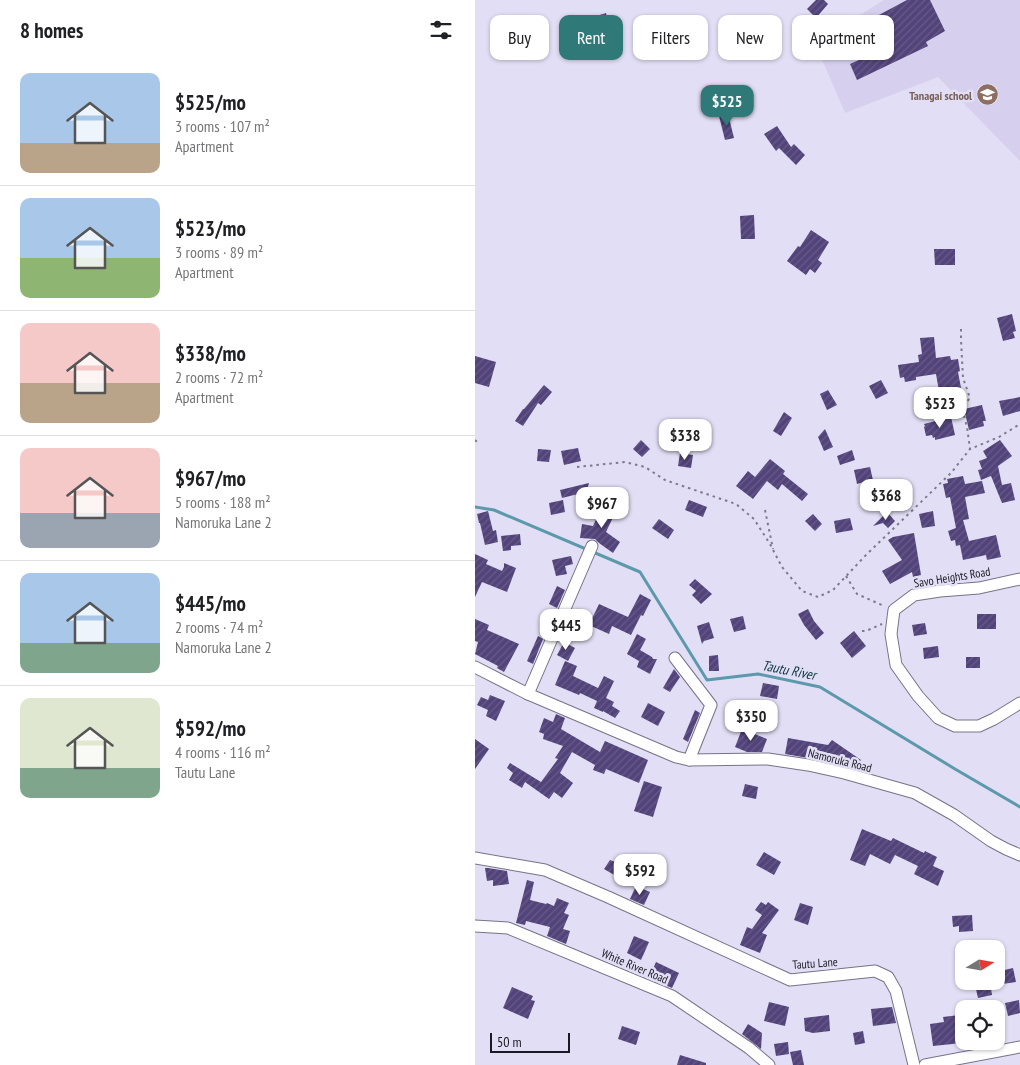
<!DOCTYPE html>
<meta charset="utf-8">
<style>
body{margin:0;font-family:"PT Sans Narrow",sans-serif;background:#f6f6f6;color:#202124;height:100vh;display:flex;flex-direction:column;font-size:19px;white-space:nowrap}
*{box-sizing:border-box;margin:0}
p{font-size:16px;color:#757577}
.icon{flex:none;width:28px;height:28px;fill:none;stroke:currentColor;stroke-width:2;stroke-linecap:round;stroke-linejoin:round}
.map{position:relative;flex:1;overflow:hidden}
.sheet{display:flex;flex-direction:column;background:#fff;width:475px}
.sheet>*{flex:none}
.top-card{position:absolute;left:15px;top:15px;width:455px;height:45px;display:flex;gap:10px}
.needle{width:32px;rotate:79deg}
.controls{position:absolute;left:480px;top:940px;display:grid;gap:10px}
.controls a{display:grid;place-items:center;width:50px;height:50px;border-radius:10px;background:#fff;box-shadow:0 1px 4px #0004;font-size:25px}
.scale{position:absolute;left:15px;bottom:12px;width:80px;box-sizing:border-box;padding-left:5px;border:2px solid #1b1921;border-top:0;font-size:14px;line-height:18px;white-space:nowrap;color:#1b1921;-webkit-text-stroke:4px #e2def5;paint-order:stroke}
.price{position:absolute;translate:-50% -42px;padding:0 11px;border-radius:10px;background:#fff;color:#222;font-size:16px;line-height:32px;filter:drop-shadow(0 1px 2px #0008)}
.price::after{content:'';position:absolute;left:50%;top:30px;width:15px;height:11px;margin-left:-8px;background:inherit;clip-path:polygon(0 0,100% 0,50% 100%)}
.price.on{background:#307979;color:#fff}
ul{padding:0;list-style:none}
li{display:flex;align-items:center;gap:15px;height:125px;padding:0 20px}
li+li{border-top:1px solid #e0e0e0}
li span{display:grid;place-items:center;flex:none;width:140px;height:100px;border-radius:10px;color:#555}
li>.icon{margin-inline-start:auto}
span .icon{width:60px;height:60px;fill:#fffc;stroke-width:1}
li b{font-size:21px}
h2{display:flex;justify-content:space-between;align-items:center;height:60px;padding:0 20px;font-size:21px}
.tag{padding:0 18px;border-radius:10px;background:#fff;box-shadow:0 1px 4px #0004;font-size:18px;line-height:45px}
.tag.on{background:#307979;color:#fff}
main{display:flex;flex:1;min-height:0}
.map>svg:first-child{display:block}
.built{fill:#d6d0ee}
.lines{fill:none;stroke-linecap:round;stroke-linejoin:round}
.stream{stroke:#5c99ab;stroke-width:3}
.building{fill:url(#building-hatch)}
.minor-casing{stroke:#777287;stroke-width:13}
.path{stroke:#7d7a8a;stroke-width:2;stroke-dasharray:2.5 4;stroke-linecap:butt}
.minor{stroke:#fff;stroke-width:11}
.labels{text-anchor:middle;dominant-baseline:central;stroke-width:5;stroke-linejoin:round;paint-order:stroke}
.education-label{font-size:12px;font-weight:bold;fill:#785e54;stroke:#e2def5;text-anchor:end}
.street-label{font-size:12px;fill:#1b1921;stroke:#e2def5}
.water-label{font-size:14px;font-style:italic;fill:#0c3741;stroke:#e2def5}
</style>
<main>
<section class="sheet">
<h2>8 homes<svg class="icon" aria-label="filters" viewBox="0 0 24 24"><path d="M4 7h16M4 17h16"/><circle cx="9" cy="7" r="2"/><circle cx="15" cy="17" r="2"/></svg></h2>
<ul>
<li><span style="background:linear-gradient(#a9c7e8 70%,#b9a48a 0)"><svg class="icon" aria-label="home" viewBox="0 0 24 24"><path d="M3 11l9-7 9 7M6 9v11h12V9"/></svg></span><div><b>$525/mo</b><p>3 rooms · 107 m²</p><p>Apartment</p></div></li>
<li><span style="background:linear-gradient(#a9c7e8 60%,#8fb573 0)"><svg class="icon" aria-label="home" viewBox="0 0 24 24"><path d="M3 11l9-7 9 7M6 9v11h12V9"/></svg></span><div><b>$523/mo</b><p>3 rooms · 89 m²</p><p>Apartment</p></div></li>
<li><span style="background:linear-gradient(#f6c9c9 60%,#b9a48a 0)"><svg class="icon" aria-label="home" viewBox="0 0 24 24"><path d="M3 11l9-7 9 7M6 9v11h12V9"/></svg></span><div><b>$338/mo</b><p>2 rooms · 72 m²</p><p>Apartment</p></div></li>
<li><span style="background:linear-gradient(#f6c9c9 65%,#9aa5b1 0)"><svg class="icon" aria-label="home" viewBox="0 0 24 24"><path d="M3 11l9-7 9 7M6 9v11h12V9"/></svg></span><div><b>$967/mo</b><p>5 rooms · 188 m²</p><p>Namoruka Lane 2</p></div></li>
<li><span style="background:linear-gradient(#a9c7e8 70%,#7fa58c 0)"><svg class="icon" aria-label="home" viewBox="0 0 24 24"><path d="M3 11l9-7 9 7M6 9v11h12V9"/></svg></span><div><b>$445/mo</b><p>2 rooms · 74 m²</p><p>Namoruka Lane 2</p></div></li>
<li><span style="background:linear-gradient(#dfe7d0 70%,#7fa58c 0)"><svg class="icon" aria-label="home" viewBox="0 0 24 24"><path d="M3 11l9-7 9 7M6 9v11h12V9"/></svg></span><div><b>$592/mo</b><p>4 rooms · 116 m²</p><p>Tautu Lane</p></div></li>
</ul>
</section>
<div class="map">
<svg width="545" height="1065" viewBox="0 0 545 1065">
<defs>
<pattern id="building-hatch" width="6" height="6" patternUnits="userSpaceOnUse" patternTransform="scale(1.25)"><rect width="6" height="6" fill="#52437a"/><path d="M-1 1l2-2M0 6l6-6M5 7l2-2" fill="none" stroke="#675b87"/></pattern>
</defs>
<rect width="100%" height="100%" fill="#e2def5"/>
<polygon class="built" points="409,0 545,0 545,161 463,77 370,113 340,43"/>
<g class="lines">
<polyline class="stream" points="0,507 19,510 165,572 232,680 283,674 345,687 480,769 545,807"/>
</g>
<g class="building">
<polygon points="341,0 349,0 353,4 341,18 332,9"/>
<polygon points="432,0 455,0 470,31 451,42 453,46 382,80 375,64 410,48 402,31 408,28 402,16"/>
<polygon points="131,13 134,25 121,29 118,17"/>
<polygon points="253,114 259,138 250,140 244,116"/>
<polygon points="302,126 316,147 319,144 330,155 321,165 304,148 301,151 289,134"/>
<polygon points="279,215 280,239 266,239 265,216"/>
<polygon points="336,230 354,242 343,260 347,263 340,273 335,269 331,275 312,261 323,246 325,247"/>
<polygon points="459,249 480,249 480,265 460,265"/>
<polygon points="537,314 541,331 538,332 540,338 528,341 522,318"/>
<polygon points="459,337 461,358 475,356 476,360 483,359 485,371 483,372 487,393 465,397 461,374 441,377 441,380 430,382 429,377 425,378 423,365 444,362 443,355 447,354 445,338"/>
<polygon points="0,356 21,362 14,387 0,383"/>
<polygon points="406,380 413,393 401,399 394,386"/>
<polygon points="69,385 77,392 66,405 63,403 48,426 40,421 48,409 49,409"/>
<polygon points="353,390 362,405 352,410 345,394"/>
<polygon points="545,397 545,411 528,416 524,401"/>
<polygon points="507,405 511,421 508,421 509,426 494,430 489,409"/>
<polygon points="309,412 317,418 306,436 298,431"/>
<polygon points="476,417 480,435 460,440 460,437 458,438 457,435 451,436 449,427 450,426 449,424"/>
<polygon points="350,429 358,447 349,451 343,437"/>
<polygon points="166,440 175,449 167,457 158,449"/>
<polygon points="525,440 537,456 523,466 527,485 536,483 540,500 527,503 516,476 506,480 503,470 507,469 504,461 512,458 508,451"/>
<polygon points="103,448 106,461 89,465 86,451"/>
<polygon points="63,449 76,450 74,462 62,461"/>
<polygon points="377,450 380,460 365,465 362,456"/>
<polygon points="205,453 218,455 216,468 203,466"/>
<polygon points="295,459 310,471 308,474 333,494 327,501 307,484 303,490 292,481 278,499 261,486 273,471 280,477"/>
<polygon points="395,467 400,489 415,484 417,498 399,506 389,482 382,484 379,470"/>
<polygon points="488,476 490,484 507,481 510,493 490,497 494,519 488,520 494,541 521,535 526,557 512,560 511,555 488,560 485,545 481,546 480,540 476,541 473,531 481,528 475,497 471,498 468,484 473,483 472,479"/>
<polygon points="114,483 110,497 103,494 87,498 85,490"/>
<polygon points="88,500 90,512 76,515 74,503"/>
<polygon points="214,500 232,507 228,517 210,510"/>
<polygon points="129,503 142,509 131,532 145,542 138,553 124,543 120,539 105,538 107,524 118,526"/>
<polygon points="13,511 18,531 21,530 23,542 10,545 5,523 4,523 2,514"/>
<polygon points="458,511 460,526 447,528 444,514"/>
<polygon points="412,512 420,521 413,528 408,523 398,526"/>
<polygon points="338,514 347,524 340,531 330,521"/>
<polygon points="375,518 378,530 361,533 359,521"/>
<polygon points="184,519 199,530 193,539 177,528"/>
<polygon points="439,533 446,575 438,577 437,572 415,584 407,571 427,560 413,540 418,537"/>
<polygon points="45,534 46,545 36,546 36,550 28,551 26,536"/>
<polygon points="0,554 13,560 11,564 27,571 29,567 29,563 41,568 32,592 7,582 0,597"/>
<polygon points="96,556 98,564 90,566 92,574 81,576 77,560"/>
<polygon points="220,579 237,594 226,604 217,595 221,591 214,585"/>
<polygon points="82,586 90,590 82,608 74,604"/>
<polygon points="165,594 176,600 168,616 166,615 156,635 137,626 134,634 114,625 124,604 153,617"/>
<polygon points="333,609 339,621 349,633 341,640 329,625 323,614"/>
<rect x="502" y="614" width="19" height="15"/>
<polygon points="268,616 271,629 259,632 255,619"/>
<polygon points="0,619 14,625 12,630 44,644 29,672 22,668 23,666 0,654 3,642 0,641"/>
<polygon points="234,622 239,638 229,641 227,644 222,626"/>
<polygon points="450,623 452,634 439,636 437,625"/>
<polygon points="379,631 391,646 377,658 365,643"/>
<polygon points="162,634 171,639 165,650 177,657 178,659 182,659 175,674 162,667 164,661 152,654"/>
<polygon points="63,636 68,639 58,664 52,661"/>
<polygon points="89,642 100,648 93,661 82,655"/>
<polygon points="463,646 464,657 449,659 448,648"/>
<polygon points="243,655 244,671 234,671 234,656"/>
<rect x="491" y="657" width="14" height="11"/>
<polygon points="90,661 102,666 98,676 123,688 129,676 139,681 131,698 139,702 137,706 145,711 140,718 128,711 128,712 119,708 122,701 105,693 104,695 80,685"/>
<polygon points="199,669 205,677 195,692 188,688"/>
<polygon points="288,683 304,686 302,699 285,696"/>
<polygon points="15,695 30,701 21,721 11,716 13,710 2,705 6,697 13,700"/>
<polygon points="173,703 190,712 183,726 166,717"/>
<polygon points="220,710 225,713 213,742 208,739"/>
<polygon points="81,714 90,718 86,729 125,752 130,741 173,760 164,783 131,769 129,774 118,770 120,765 97,752 85,773 98,783 87,798 79,792 74,799 50,782 47,788 34,780 38,773 32,768 35,763 66,782 83,759 80,758 88,746 68,739 69,734 64,732 69,718 78,722"/>
<polygon points="267,729 292,739 287,752 272,752 260,747"/>
<polygon points="313,738 353,745 357,740 386,760 380,768 360,763 341,750 339,759 310,754"/>
<polygon points="0,739 14,749 0,769"/>
<polygon points="169,781 187,787 178,817 159,811"/>
<polygon points="270,784 283,787 281,799 267,796"/>
<polygon points="387,829 416,841 418,838 449,853 450,851 462,857 458,866 469,871 463,886 439,874 443,866 420,855 415,864 395,854 390,866 375,860"/>
<polygon points="289,852 306,862 299,875 281,865"/>
<polygon points="144,856 156,863 150,875 144,872 141,876 129,869 135,860 140,862"/>
<polygon points="10,868 13,868 32,871 34,884 18,886 18,880 12,881"/>
<polygon points="52,880 59,882 55,900 71,904 72,903 79,906 82,898 94,903 89,913 94,915 88,929 95,931 91,944 72,936 75,927 51,921 50,925 41,923"/>
<polygon points="161,886 175,892 169,905 155,899"/>
<polygon points="286,902 291,905 293,902 304,910 287,933 292,935 285,953 265,945 272,927 277,929 287,915 280,910"/>
<polygon points="325,903 338,907 333,925 319,920"/>
<polygon points="497,915 498,931 484,932 484,926 478,927 477,916"/>
<polygon points="159,936 174,942 166,960 152,953"/>
<polygon points="181,962 204,973 197,988 174,978"/>
<polygon points="538,968 541,982 521,985 521,972"/>
<polygon points="499,981 515,981 517,995 503,998"/>
<polygon points="37,987 58,996 56,1000 60,1001 53,1019 28,1008"/>
<polygon points="544,1000 545,1013 533,1016 530,1003"/>
<polygon points="294,1002 314,1007 310,1026 289,1021"/>
<polygon points="417,1007 421,1023 398,1026 396,1009"/>
<polygon points="354,1015 355,1031 338,1033 330,1031 329,1018"/>
<polygon points="484,1015 487,1043 458,1046 455,1024 469,1022 468,1017"/>
<polygon points="273,1024 287,1033 286,1049 267,1034"/>
<polygon points="147,1026 165,1032 161,1045 143,1039"/>
<polygon points="388,1031 390,1043 380,1045 378,1033"/>
<polygon points="313,1042 314,1054 301,1056 299,1044"/>
<polygon points="326,1050 329,1065 318,1065 315,1052"/>
<polygon points="205,1055 231,1063 231,1065 202,1065"/>
</g>
<g class="lines">
<defs>
<g id="minor">
<polyline points="545,579 504,588 465,591 439,595 419,610 416,634 421,665 443,696 463,718 480,726 504,726 519,719 545,703"/>
<polyline points="200,658 236,705 214,760"/>
<polyline points="0,667 53,694 201,757 214,760 293,759 333,765 369,773 440,793 479,815 516,841 531,849 545,855"/>
<polyline points="53,694 117,546"/>
<polyline points="0,858 70,870 133,897 315,980 400,971 413,977 421,991 439,1065"/>
<polyline points="0,926 33,928 197,996 274,1048 294,1065"/>
<polyline points="450,1065 545,1047"/>
</g>
</defs>
<use href="#minor" class="minor-casing"/>
<g class="path">
<polyline points="486,329 486,340 488,378 495,398 487,408 492,427 495,449"/>
<polyline points="0,440 3,443"/>
<polyline points="102,467 150,462 170,467 190,480 261,504 279,519 295,544 307,567 327,591 343,597 358,590 391,555 476,473 495,449 524,437 545,424"/>
<polyline points="290,510 298,549"/>
<polyline points="371,576 382,594 409,606"/>
<polyline points="387,631 391,631 407,624"/>
</g>
<use href="#minor" class="minor"/>
</g>
<defs>
<symbol id="school-disc" viewBox="-11 -11 22 22"><circle r="9.5" fill="#8d6e63" stroke="#e2def5"/><path d="M0-5L7-2L0 1L-7-2ZM-4 1L0 2.5L4 1V4Q0 6-4 4Z" fill="#fff"/></symbol>
</defs>
<g fill-rule="evenodd">
<use href="#school-disc" x="500" y="82" width="25" height="25"/>
</g>
<g class="labels">
<g class="education-label">
<text x="497" y="95">Tanagai school</text>
</g>
<g class="street-label">
<text transform="translate(477 577) rotate(-9)">Savo Heights Road</text>
<text transform="translate(365 760) rotate(14)">Namoruka Road</text>
<text transform="translate(340 963) rotate(-4)">Tautu Lane</text>
<text transform="translate(160 966) rotate(23)">White River Road</text>
</g>
<g class="water-label">
<text transform="translate(314 670) rotate(11)">Tautu River</text>
</g>
</g>
</svg>
<div class="controls">
<a><svg class="needle" viewBox="-14 -14 28 28"><path d="M0-13l5 13h-10z" fill="#e53935"/><path d="M0 13l5-13h-10z" fill="#757577"/></svg></a>
<a><svg class="icon" aria-label="locate" viewBox="0 0 24 24"><circle cx="12" cy="12" r="6"/><path d="M12 2v4M12 18v4M2 12h4M18 12h4"/></svg></a>
</div>
<div class="scale">50 m</div>
<b class="price on" style="left:252px;top:127px">$525</b>
<b class="price" style="left:465px;top:429px">$523</b>
<b class="price" style="left:210px;top:461px">$338</b>
<b class="price" style="left:411px;top:521px">$368</b>
<b class="price" style="left:127px;top:529px">$967</b>
<b class="price" style="left:91px;top:651px">$445</b>
<b class="price" style="left:276px;top:742px">$350</b>
<b class="price" style="left:165px;top:896px">$592</b>
<div class="top-card">
<a class="tag">Buy</a>
<a class="tag on">Rent</a>
<a class="tag">Filters</a>
<a class="tag">New</a>
<a class="tag">Apartment</a>
</div>
</div>
</main>
